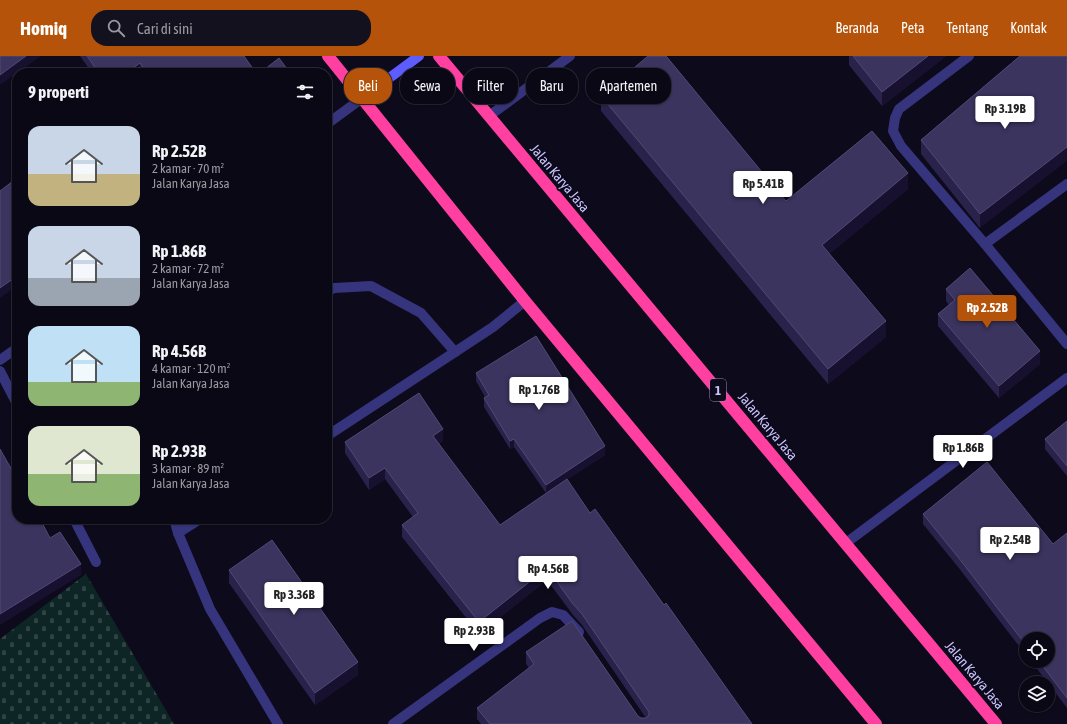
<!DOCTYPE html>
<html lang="id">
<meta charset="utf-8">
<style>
body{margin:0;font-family:"Asap Condensed",sans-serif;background:#13111d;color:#f1f3f6;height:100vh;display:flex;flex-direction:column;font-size:15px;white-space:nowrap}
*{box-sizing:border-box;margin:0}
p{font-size:13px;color:#999aa0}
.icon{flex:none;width:22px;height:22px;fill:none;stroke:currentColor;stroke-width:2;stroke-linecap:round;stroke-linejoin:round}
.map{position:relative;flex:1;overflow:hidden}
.details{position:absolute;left:12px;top:12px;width:320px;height:456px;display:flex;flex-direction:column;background:#0a0814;border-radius:16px;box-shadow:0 1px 3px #0004,0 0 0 1px #2a2934}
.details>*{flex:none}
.guide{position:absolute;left:344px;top:12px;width:380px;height:36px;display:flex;gap:8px}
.tools{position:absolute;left:1019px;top:576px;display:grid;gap:8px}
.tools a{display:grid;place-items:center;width:36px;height:36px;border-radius:50%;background:#0a0814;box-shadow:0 1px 3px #0004,0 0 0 1px #2a2934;font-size:20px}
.price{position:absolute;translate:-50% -34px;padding:0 9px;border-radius:4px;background:#fff;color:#222;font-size:13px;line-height:26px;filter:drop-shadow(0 1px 2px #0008)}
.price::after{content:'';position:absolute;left:50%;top:24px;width:12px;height:9px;margin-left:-6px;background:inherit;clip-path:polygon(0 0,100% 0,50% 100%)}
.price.active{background:#b45309;color:#fff}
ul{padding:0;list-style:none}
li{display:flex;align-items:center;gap:12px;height:100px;padding:0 16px}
li span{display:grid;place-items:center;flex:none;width:112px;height:80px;border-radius:12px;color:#555}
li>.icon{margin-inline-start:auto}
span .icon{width:48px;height:48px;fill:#fffc;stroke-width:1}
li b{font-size:17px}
h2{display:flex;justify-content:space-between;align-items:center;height:48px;padding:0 16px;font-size:17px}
.tag{padding:0 14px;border-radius:16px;background:#0a0814;box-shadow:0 1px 3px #0004,0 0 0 1px #2a2934;font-size:14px;line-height:36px}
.tag.active{background:#b45309;color:#fff}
header{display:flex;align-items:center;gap:24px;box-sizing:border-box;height:56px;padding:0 20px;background:#b45309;color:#fff}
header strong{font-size:19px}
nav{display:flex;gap:22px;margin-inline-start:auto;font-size:14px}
.search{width:280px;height:36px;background:#13111d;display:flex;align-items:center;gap:10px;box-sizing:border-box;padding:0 14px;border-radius:16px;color:#999aa0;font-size:15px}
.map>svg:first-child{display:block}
.cemetery{fill:url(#cemetery-stones)}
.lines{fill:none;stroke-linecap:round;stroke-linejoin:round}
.lane{stroke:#35347c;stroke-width:10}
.street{stroke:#35347c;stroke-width:10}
.secondary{stroke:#5c5cff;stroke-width:10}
.highway{stroke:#ff40a1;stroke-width:12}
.wall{fill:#29224b}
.shaded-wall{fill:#17112f}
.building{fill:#3a345e;stroke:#514a77}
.labels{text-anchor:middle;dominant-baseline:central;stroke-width:4;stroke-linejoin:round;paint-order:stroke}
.shield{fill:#0d0a1b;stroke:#918dbb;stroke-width:1}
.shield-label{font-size:13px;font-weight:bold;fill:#cac5ff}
.street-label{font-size:14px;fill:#cac5ff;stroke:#0d0a1b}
</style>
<header>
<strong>Homiq</strong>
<div class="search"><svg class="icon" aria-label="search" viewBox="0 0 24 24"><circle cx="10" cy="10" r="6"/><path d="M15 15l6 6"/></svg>Cari di sini</div>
<nav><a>Beranda</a><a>Peta</a><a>Tentang</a><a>Kontak</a></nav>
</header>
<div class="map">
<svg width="1067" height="668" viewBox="0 0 1067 668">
<defs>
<pattern id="cemetery-stones" width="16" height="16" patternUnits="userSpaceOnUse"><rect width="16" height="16" fill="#0d2524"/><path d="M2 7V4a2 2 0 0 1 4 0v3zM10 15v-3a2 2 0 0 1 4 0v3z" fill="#2f4345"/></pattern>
</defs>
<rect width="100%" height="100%" fill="#0d0a1b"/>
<polygon class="cemetery" points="86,518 174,668 0,668 0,583"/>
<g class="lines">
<g class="lane">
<polyline points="489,60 570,0"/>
<polyline points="327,236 334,232 371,230 421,257 455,296 493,271 525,245"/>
<polyline points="0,315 17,348"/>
<polyline points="327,380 455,296"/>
<polyline points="74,463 96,506"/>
<polyline points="174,463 178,477 210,553 278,668"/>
<polyline points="178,477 200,463"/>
</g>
<g class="street">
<polyline points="969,0 899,53 895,62 893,75 901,90 985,188 1067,288"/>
<polyline points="327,68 361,43"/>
<polyline points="985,188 1067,128"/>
<polyline points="0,304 17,292"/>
<polyline points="846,487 1067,322"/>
<polyline points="393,668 540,562 552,556 563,559 579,576"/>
</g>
<polyline class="secondary" points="361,43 419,0"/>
<g class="highway">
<polyline points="328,0 525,245 876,668"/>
<polyline points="439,0 996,668"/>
</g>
</g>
<g class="wall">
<polygon points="80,0 244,0 256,17 92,17"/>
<polygon points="849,0 946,0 882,50 849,9"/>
<polygon points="1020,0 980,172 921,98 921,84"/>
<polygon points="601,40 786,145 908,133 829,198 886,281 828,328 601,55"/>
<polygon points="946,233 1040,308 999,342 938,270 938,258 949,249 946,245"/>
<polygon points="476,317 605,399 546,437 514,391 510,393 484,351 484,342 485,341 476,325"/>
<polygon points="1067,365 1067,420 1045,393 1045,383"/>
<polygon points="443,385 439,388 500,469 590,457 664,549 752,668 481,668 477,663 477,652 529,612 526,608 526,596 638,660 641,662 646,662 582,569 573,559 547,524 479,578 402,481 402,469 413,461 385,423 369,434 345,397 345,386"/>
<polygon points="923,458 1053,488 1067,477 1067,652 1031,605 1048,605 1026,583 1026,599 958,511 923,468"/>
<polygon points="229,514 358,619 315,649 229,527"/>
</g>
<g class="shaded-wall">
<polygon points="26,0 41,0 0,29 0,19"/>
<polygon points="928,0 946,0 882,50 882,36"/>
<polygon points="140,7 140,17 126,17"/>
<polygon points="1067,91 1067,105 980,172 980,158"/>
<polygon points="908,117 908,133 822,204 822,189"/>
<polygon points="17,220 17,230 0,242 0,232"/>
<polygon points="886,265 886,281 828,328 828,313"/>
<polygon points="1040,295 1040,308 999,342 999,330"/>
<polygon points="443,373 443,385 433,392 433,380"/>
<polygon points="514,383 514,391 510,393 510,385"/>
<polygon points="605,390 605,399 546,437 546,429"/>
<polygon points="385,412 385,423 369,434 369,422"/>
<polygon points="81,508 81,519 0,569 0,558"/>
<polygon points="547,512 547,524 479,578 479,566"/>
<polygon points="358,606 358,619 315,649 315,637"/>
</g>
<g class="building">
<polygon points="0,0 26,0 0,19"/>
<polygon points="87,0 244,0 256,17 147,17 140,7 126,17 99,17"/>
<polygon points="648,0 666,0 786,145 872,75 908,117 822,189 886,265 828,313 601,40"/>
<polygon points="853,0 928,0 882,36"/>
<polygon points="1020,0 1067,0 1067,91 980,158 921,84"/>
<polygon points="279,2 290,17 260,17"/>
<polygon points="17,122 17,220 0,232 0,135"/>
<polygon points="970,212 1040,295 999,330 938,258 955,244 946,233"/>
<polygon points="536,280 605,390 546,429 514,383 510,385 484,342 489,339 476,317"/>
<polygon points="419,337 443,373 433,380 500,469 567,423 590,457 595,453 664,549 666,547 688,578 752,668 490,668 477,652 534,608 526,596 572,565 638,660 641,662 646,662 649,659 649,656 582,558 573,548 547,512 479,566 402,469 418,457 385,412 369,422 345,386"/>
<polygon points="1067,365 1067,410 1045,383"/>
<polygon points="0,393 17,423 17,463 40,463 50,482 60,476 81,508 0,558"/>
<polygon points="987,406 1053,488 1067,477 1067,642 1039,605 1048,605 1048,583 1026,583 1026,589 958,501 923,458"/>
<polygon points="272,484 358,606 315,637 229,514"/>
</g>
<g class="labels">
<rect class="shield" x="710" y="323" width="16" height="22" rx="3"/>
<g class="shield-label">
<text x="718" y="334">1</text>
</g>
<g class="street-label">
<text transform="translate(560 122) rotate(50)">Jalan Karya Jasa</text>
<text transform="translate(768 370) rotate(50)">Jalan Karya Jasa</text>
<text transform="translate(975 619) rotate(50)">Jalan Karya Jasa</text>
</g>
</g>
</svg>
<div class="tools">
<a><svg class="icon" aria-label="locate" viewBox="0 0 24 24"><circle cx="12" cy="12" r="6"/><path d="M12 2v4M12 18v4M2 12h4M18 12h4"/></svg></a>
<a><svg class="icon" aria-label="layers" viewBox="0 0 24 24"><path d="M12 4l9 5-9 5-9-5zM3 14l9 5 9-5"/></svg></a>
</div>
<b class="price" style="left:1005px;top:74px">Rp 3.19B</b>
<b class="price" style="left:763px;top:149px">Rp 5.41B</b>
<b class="price active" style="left:987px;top:273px">Rp 2.52B</b>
<b class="price" style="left:539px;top:355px">Rp 1.76B</b>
<b class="price" style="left:963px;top:413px">Rp 1.86B</b>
<b class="price" style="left:1010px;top:505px">Rp 2.54B</b>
<b class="price" style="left:548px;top:534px">Rp 4.56B</b>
<b class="price" style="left:294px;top:560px">Rp 3.36B</b>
<b class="price" style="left:474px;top:596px">Rp 2.93B</b>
<div class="guide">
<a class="tag active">Beli</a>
<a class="tag">Sewa</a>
<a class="tag">Filter</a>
<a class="tag">Baru</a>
<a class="tag">Apartemen</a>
</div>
<section class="details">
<h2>9 properti<svg class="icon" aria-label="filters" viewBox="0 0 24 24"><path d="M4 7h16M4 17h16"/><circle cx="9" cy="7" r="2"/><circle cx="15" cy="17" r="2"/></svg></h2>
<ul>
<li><span style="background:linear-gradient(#c9d6e8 60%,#c2b280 0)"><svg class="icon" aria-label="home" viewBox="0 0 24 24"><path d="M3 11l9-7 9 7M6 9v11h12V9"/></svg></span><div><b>Rp 2.52B</b><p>2 kamar · 70 m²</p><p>Jalan Karya Jasa</p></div></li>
<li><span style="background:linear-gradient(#c9d6e8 65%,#9aa5b1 0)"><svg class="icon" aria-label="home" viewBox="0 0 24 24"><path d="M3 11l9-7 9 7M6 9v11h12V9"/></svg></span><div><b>Rp 1.86B</b><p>2 kamar · 72 m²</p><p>Jalan Karya Jasa</p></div></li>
<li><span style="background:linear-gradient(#bfe0f5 70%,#8fb573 0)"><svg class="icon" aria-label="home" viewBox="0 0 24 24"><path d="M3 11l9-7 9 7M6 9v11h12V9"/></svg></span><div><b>Rp 4.56B</b><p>4 kamar · 120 m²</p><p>Jalan Karya Jasa</p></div></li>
<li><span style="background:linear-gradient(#dfe7d0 60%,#8fb573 0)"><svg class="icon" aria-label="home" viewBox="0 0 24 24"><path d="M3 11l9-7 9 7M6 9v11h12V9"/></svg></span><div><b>Rp 2.93B</b><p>3 kamar · 89 m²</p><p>Jalan Karya Jasa</p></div></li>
</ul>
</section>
</div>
